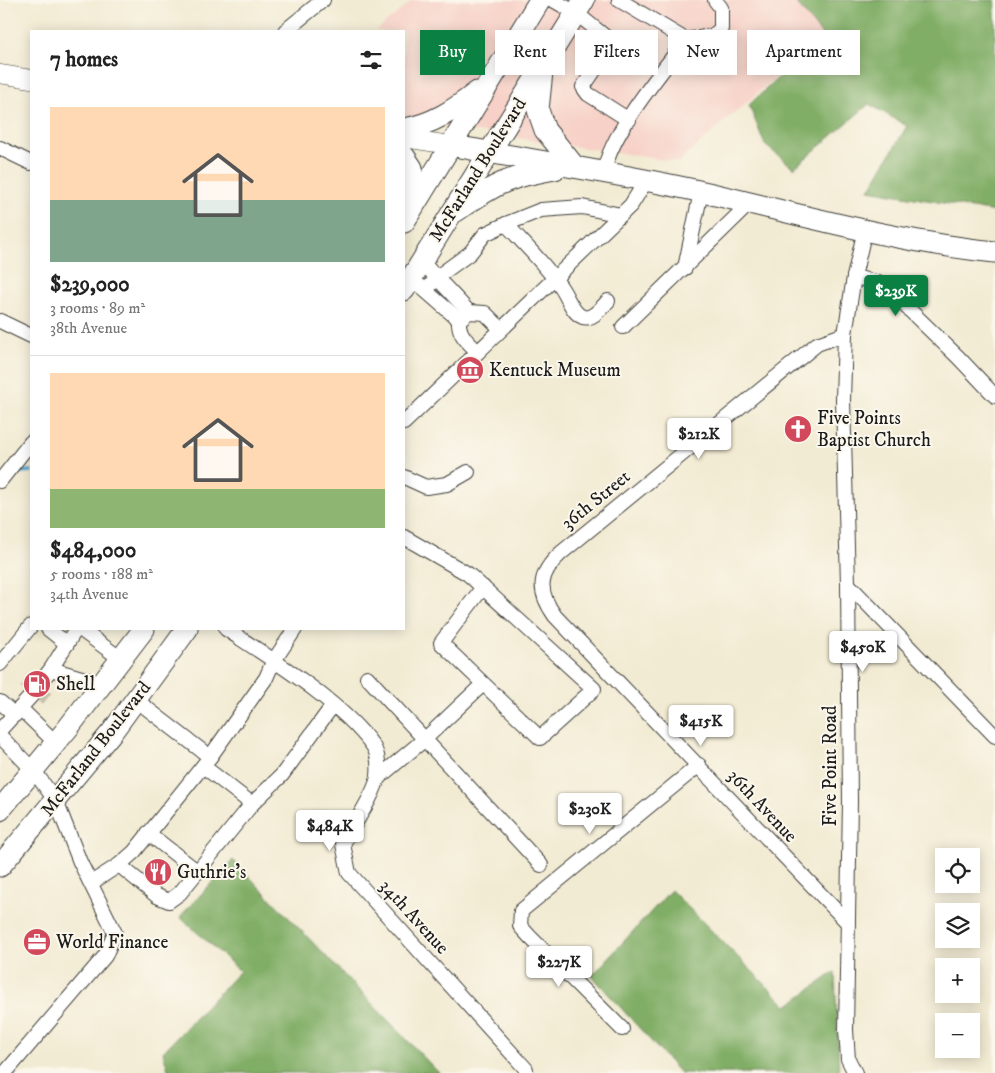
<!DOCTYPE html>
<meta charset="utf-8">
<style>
body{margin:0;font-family:"IM FELL DW Pica",serif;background:#f2f2f2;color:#222;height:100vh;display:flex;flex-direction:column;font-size:19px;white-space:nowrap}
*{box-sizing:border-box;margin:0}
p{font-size:16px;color:#767676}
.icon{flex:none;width:28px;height:28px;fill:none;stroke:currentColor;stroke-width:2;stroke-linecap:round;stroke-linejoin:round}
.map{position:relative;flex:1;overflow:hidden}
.drawer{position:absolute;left:30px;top:30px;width:375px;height:600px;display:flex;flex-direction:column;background:#fff;border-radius:0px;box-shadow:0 2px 12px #0003}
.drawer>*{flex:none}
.top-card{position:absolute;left:420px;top:30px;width:475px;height:45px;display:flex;gap:10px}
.controls{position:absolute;left:935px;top:848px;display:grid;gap:10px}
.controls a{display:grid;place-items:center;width:45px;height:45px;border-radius:0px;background:#fff;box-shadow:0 2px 12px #0003;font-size:25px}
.price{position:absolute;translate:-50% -42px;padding:0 11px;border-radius:5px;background:#fff;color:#222;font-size:16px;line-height:32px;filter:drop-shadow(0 1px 2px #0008)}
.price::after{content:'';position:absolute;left:50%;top:30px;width:15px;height:11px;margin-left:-8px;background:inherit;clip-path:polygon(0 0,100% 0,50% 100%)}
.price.current{background:#0b8043;color:#fff}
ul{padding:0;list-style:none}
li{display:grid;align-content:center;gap:10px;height:265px;padding:0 20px}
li+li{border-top:1px solid #e0e0e0}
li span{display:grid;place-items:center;height:155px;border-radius:0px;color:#555}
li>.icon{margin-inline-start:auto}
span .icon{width:90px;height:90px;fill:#fffc;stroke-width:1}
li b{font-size:21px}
h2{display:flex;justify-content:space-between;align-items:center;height:60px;padding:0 20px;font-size:21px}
.chip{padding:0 18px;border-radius:0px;background:#fff;box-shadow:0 2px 12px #0003;font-size:18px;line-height:45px}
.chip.current{background:#0b8043;color:#fff}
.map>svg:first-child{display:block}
.built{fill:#f7d1c7}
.forest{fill:#81ae66;stroke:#4e6541}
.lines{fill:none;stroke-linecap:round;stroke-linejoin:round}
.stream{stroke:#5aa6d2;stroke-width:4}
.minor-tunnel{stroke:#c7c2ae;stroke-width:14;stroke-dasharray:14 7;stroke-linecap:butt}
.minor-casing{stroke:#3c3b37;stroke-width:16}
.major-casing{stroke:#3c3b37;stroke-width:19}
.highway-casing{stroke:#3c3b37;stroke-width:23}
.minor{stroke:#fff;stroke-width:14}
.major{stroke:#fff;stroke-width:18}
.highway{stroke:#fff;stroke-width:21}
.labels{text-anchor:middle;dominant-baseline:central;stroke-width:4;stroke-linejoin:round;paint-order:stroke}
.street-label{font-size:19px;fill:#1c1c1c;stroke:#fbf7ec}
.poi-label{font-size:19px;fill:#1c1c1c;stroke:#fbf7ec;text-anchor:start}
</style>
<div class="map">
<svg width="995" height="1073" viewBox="0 0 995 1073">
<rect width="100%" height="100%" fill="#fbf7ec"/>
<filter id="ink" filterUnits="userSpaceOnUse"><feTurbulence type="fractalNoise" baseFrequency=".02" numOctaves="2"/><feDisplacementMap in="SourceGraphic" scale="10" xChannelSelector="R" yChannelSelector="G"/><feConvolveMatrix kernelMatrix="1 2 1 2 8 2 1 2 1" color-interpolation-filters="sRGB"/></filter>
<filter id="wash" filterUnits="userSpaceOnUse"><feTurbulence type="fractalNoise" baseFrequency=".0096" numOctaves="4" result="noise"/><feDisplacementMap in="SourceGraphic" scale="20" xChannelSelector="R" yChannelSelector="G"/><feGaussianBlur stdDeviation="1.12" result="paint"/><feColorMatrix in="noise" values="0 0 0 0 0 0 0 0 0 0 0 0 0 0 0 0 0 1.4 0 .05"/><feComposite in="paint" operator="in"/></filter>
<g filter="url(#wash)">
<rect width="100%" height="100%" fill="#f2ebd3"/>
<polygon class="built" points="413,0 793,0 823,36 678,162 404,121 404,31 376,31"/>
<g class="forest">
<polygon points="794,0 995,0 995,212 869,190 907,126 869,104 794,168 765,145 749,105 823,36"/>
<polygon points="233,860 439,1073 169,1073 163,1052 240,971 180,917"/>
<polygon points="671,890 787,1006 835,972 839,1073 680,1073 592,976"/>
</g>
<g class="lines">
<polyline class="stream" points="16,472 31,471"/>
</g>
</g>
<g filter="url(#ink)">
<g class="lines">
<g class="minor-tunnel">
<polyline points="26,691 38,675"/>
<polyline points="37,700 50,684"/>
</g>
<defs>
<g id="minor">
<polyline points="553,0 576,13 613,43 583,87 588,94 629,120"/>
<polyline points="619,0 686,40 712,36 721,29 721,8 715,0"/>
<polyline points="285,31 323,0"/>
<polyline points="0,148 31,163"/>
<path d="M604,172C611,132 661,73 686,40"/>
<polyline points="506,224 541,210 582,207 621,215"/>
<polyline points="865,229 854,277 876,282 891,292 958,357 995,396"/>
<polyline points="421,261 469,312"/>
<polyline points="685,268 701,192"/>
<polyline points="854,277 845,334 843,400 848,584 850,802 846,1030 848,1059 855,1073"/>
<polyline points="419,285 459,320"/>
<path d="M426,291L437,277L470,253L485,234L506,224C525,245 547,266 562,289C568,298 573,314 583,317C593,320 602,307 608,301"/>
<polyline points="0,321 31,336"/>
<polyline points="623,327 750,203"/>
<path d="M845,334L817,344L561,553C538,574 537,591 555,616L848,923"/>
<path d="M478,352C468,342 458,335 459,320L469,312L485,313L501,329"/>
<polyline points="404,423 631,205 646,181"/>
<polyline points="404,477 426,487 447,484 468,472"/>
<polyline points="0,481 31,442"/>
<polyline points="404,537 468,574 594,689 540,738 441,643 483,587"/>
<polyline points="848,584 995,736"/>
<polyline points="48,629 67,644"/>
<polyline points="80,629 121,659"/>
<path d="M226,629C270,658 344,704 373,746C378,754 379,766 378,776C376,793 352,827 343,844L349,873L526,1069V1073"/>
<polyline points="0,664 31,626"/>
<polyline points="51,669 76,629"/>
<polyline points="367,677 541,865"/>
<polyline points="43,679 51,669 102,684"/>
<polyline points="136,700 210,757"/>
<polyline points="0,702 15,715"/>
<polyline points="21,709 56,743"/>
<polyline points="0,730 32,695"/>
<polyline points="0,736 34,771 56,801 80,862 115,933 105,956 5,1073"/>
<polyline points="203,766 252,804"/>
<polyline points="378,778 425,739 483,684"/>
<polyline points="148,833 198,872"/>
<polyline points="119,865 157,896 169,901 180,893 252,804 282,775 333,705"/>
<polyline points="91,883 119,865 134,852 210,757 266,678 273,662 295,629"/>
<polyline points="622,1029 530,937 520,926 521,911 699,765"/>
</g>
<g id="major">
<polyline points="0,74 31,79"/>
<polyline points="404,138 450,145"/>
</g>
<g id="highway">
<polyline points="542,72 538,110 545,130 575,167"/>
<path d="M404,129C433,124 454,110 477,92"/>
<path d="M450,145C534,161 619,173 703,192C799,214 896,242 995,252"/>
<polyline points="404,156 412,168 412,206"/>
<path d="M456,211C495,184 508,177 555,169"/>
<polyline points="404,222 540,0"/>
<polyline points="404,290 584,0"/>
<polyline points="0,810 68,728 144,629"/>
<polyline points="0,866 112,732 187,629"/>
</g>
</defs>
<use href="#minor" class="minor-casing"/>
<use href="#major" class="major-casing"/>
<use href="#highway" class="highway-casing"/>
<use href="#minor" class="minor"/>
<use href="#major" class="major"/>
<use href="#highway" class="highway"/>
</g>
</g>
<defs>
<symbol id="museum-disc" viewBox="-11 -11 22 22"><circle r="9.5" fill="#d1495b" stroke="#fbf7ec"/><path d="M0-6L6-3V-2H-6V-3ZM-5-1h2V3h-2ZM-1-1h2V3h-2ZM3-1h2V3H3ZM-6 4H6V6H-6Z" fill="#fff"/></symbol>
<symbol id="church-disc" viewBox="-11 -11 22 22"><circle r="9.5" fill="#d1495b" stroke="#fbf7ec"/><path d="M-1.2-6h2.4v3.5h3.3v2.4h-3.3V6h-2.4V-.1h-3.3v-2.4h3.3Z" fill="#fff"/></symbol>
<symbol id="fuel-disc" viewBox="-11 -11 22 22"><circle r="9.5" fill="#d1495b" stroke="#fbf7ec"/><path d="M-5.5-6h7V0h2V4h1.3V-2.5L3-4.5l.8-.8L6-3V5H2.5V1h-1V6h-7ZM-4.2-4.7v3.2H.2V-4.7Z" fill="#fff"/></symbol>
<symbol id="restaurant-disc" viewBox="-11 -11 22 22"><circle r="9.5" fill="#d1495b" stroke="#fbf7ec"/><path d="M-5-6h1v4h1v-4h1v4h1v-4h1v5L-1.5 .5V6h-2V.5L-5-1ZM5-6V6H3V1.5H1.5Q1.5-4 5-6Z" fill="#fff"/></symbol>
<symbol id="office-disc" viewBox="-11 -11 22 22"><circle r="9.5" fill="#d1495b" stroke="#fbf7ec"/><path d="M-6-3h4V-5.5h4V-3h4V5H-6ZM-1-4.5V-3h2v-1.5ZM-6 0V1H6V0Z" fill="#fff"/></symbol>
</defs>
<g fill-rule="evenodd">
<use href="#museum-disc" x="454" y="354" width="32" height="32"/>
<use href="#church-disc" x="782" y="413" width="32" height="32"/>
<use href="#fuel-disc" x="21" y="668" width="32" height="32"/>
<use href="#restaurant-disc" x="142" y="856" width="32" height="32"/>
<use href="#office-disc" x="21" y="926" width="32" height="32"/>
</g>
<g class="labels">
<g class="street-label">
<text transform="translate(478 170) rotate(-58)">McFarland Boulevard</text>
<text transform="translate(596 500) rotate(-39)">36th Street</text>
<text transform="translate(96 749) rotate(-52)">McFarland Boulevard</text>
<text transform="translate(830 766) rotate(-90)">Five Point Road</text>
<text transform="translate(762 806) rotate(47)">36th Avenue</text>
<text transform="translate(414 917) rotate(48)">34th Avenue</text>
</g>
<g class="poi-label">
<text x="489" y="370">Kentuck Museum</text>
<text x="817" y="418">Five Points<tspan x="817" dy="22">Baptist Church</tspan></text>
<text x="56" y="684">Shell</text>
<text x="177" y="872">Guthrie's</text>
<text x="56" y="942">World Finance</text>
</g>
</g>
</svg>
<div class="controls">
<a><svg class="icon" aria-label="locate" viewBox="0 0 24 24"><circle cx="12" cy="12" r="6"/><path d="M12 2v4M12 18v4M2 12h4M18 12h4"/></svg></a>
<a><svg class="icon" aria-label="layers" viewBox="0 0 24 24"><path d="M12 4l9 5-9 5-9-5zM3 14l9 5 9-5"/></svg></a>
<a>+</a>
<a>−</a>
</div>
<b class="price current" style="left:896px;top:317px">$239K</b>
<b class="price" style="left:699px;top:460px">$212K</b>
<b class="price" style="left:863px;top:673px">$450K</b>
<b class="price" style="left:701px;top:747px">$415K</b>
<b class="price" style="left:590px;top:835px">$230K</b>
<b class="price" style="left:330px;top:852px">$484K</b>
<b class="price" style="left:559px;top:988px">$227K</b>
<div class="top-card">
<a class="chip current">Buy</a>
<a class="chip">Rent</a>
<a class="chip">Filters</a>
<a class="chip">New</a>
<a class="chip">Apartment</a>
</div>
<section class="drawer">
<h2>7 homes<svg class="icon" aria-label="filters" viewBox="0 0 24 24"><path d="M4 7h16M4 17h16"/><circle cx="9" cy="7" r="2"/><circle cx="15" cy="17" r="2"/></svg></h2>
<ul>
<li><span style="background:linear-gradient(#ffd9b3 60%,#7fa58c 0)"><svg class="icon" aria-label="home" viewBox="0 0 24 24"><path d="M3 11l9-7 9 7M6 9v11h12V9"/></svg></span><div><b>$239,000</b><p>3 rooms · 89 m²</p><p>38th Avenue</p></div></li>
<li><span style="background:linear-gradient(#ffd9b3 75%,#8fb573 0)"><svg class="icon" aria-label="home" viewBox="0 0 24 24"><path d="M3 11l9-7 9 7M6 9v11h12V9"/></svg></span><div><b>$484,000</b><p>5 rooms · 188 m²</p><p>34th Avenue</p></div></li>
</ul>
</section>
</div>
